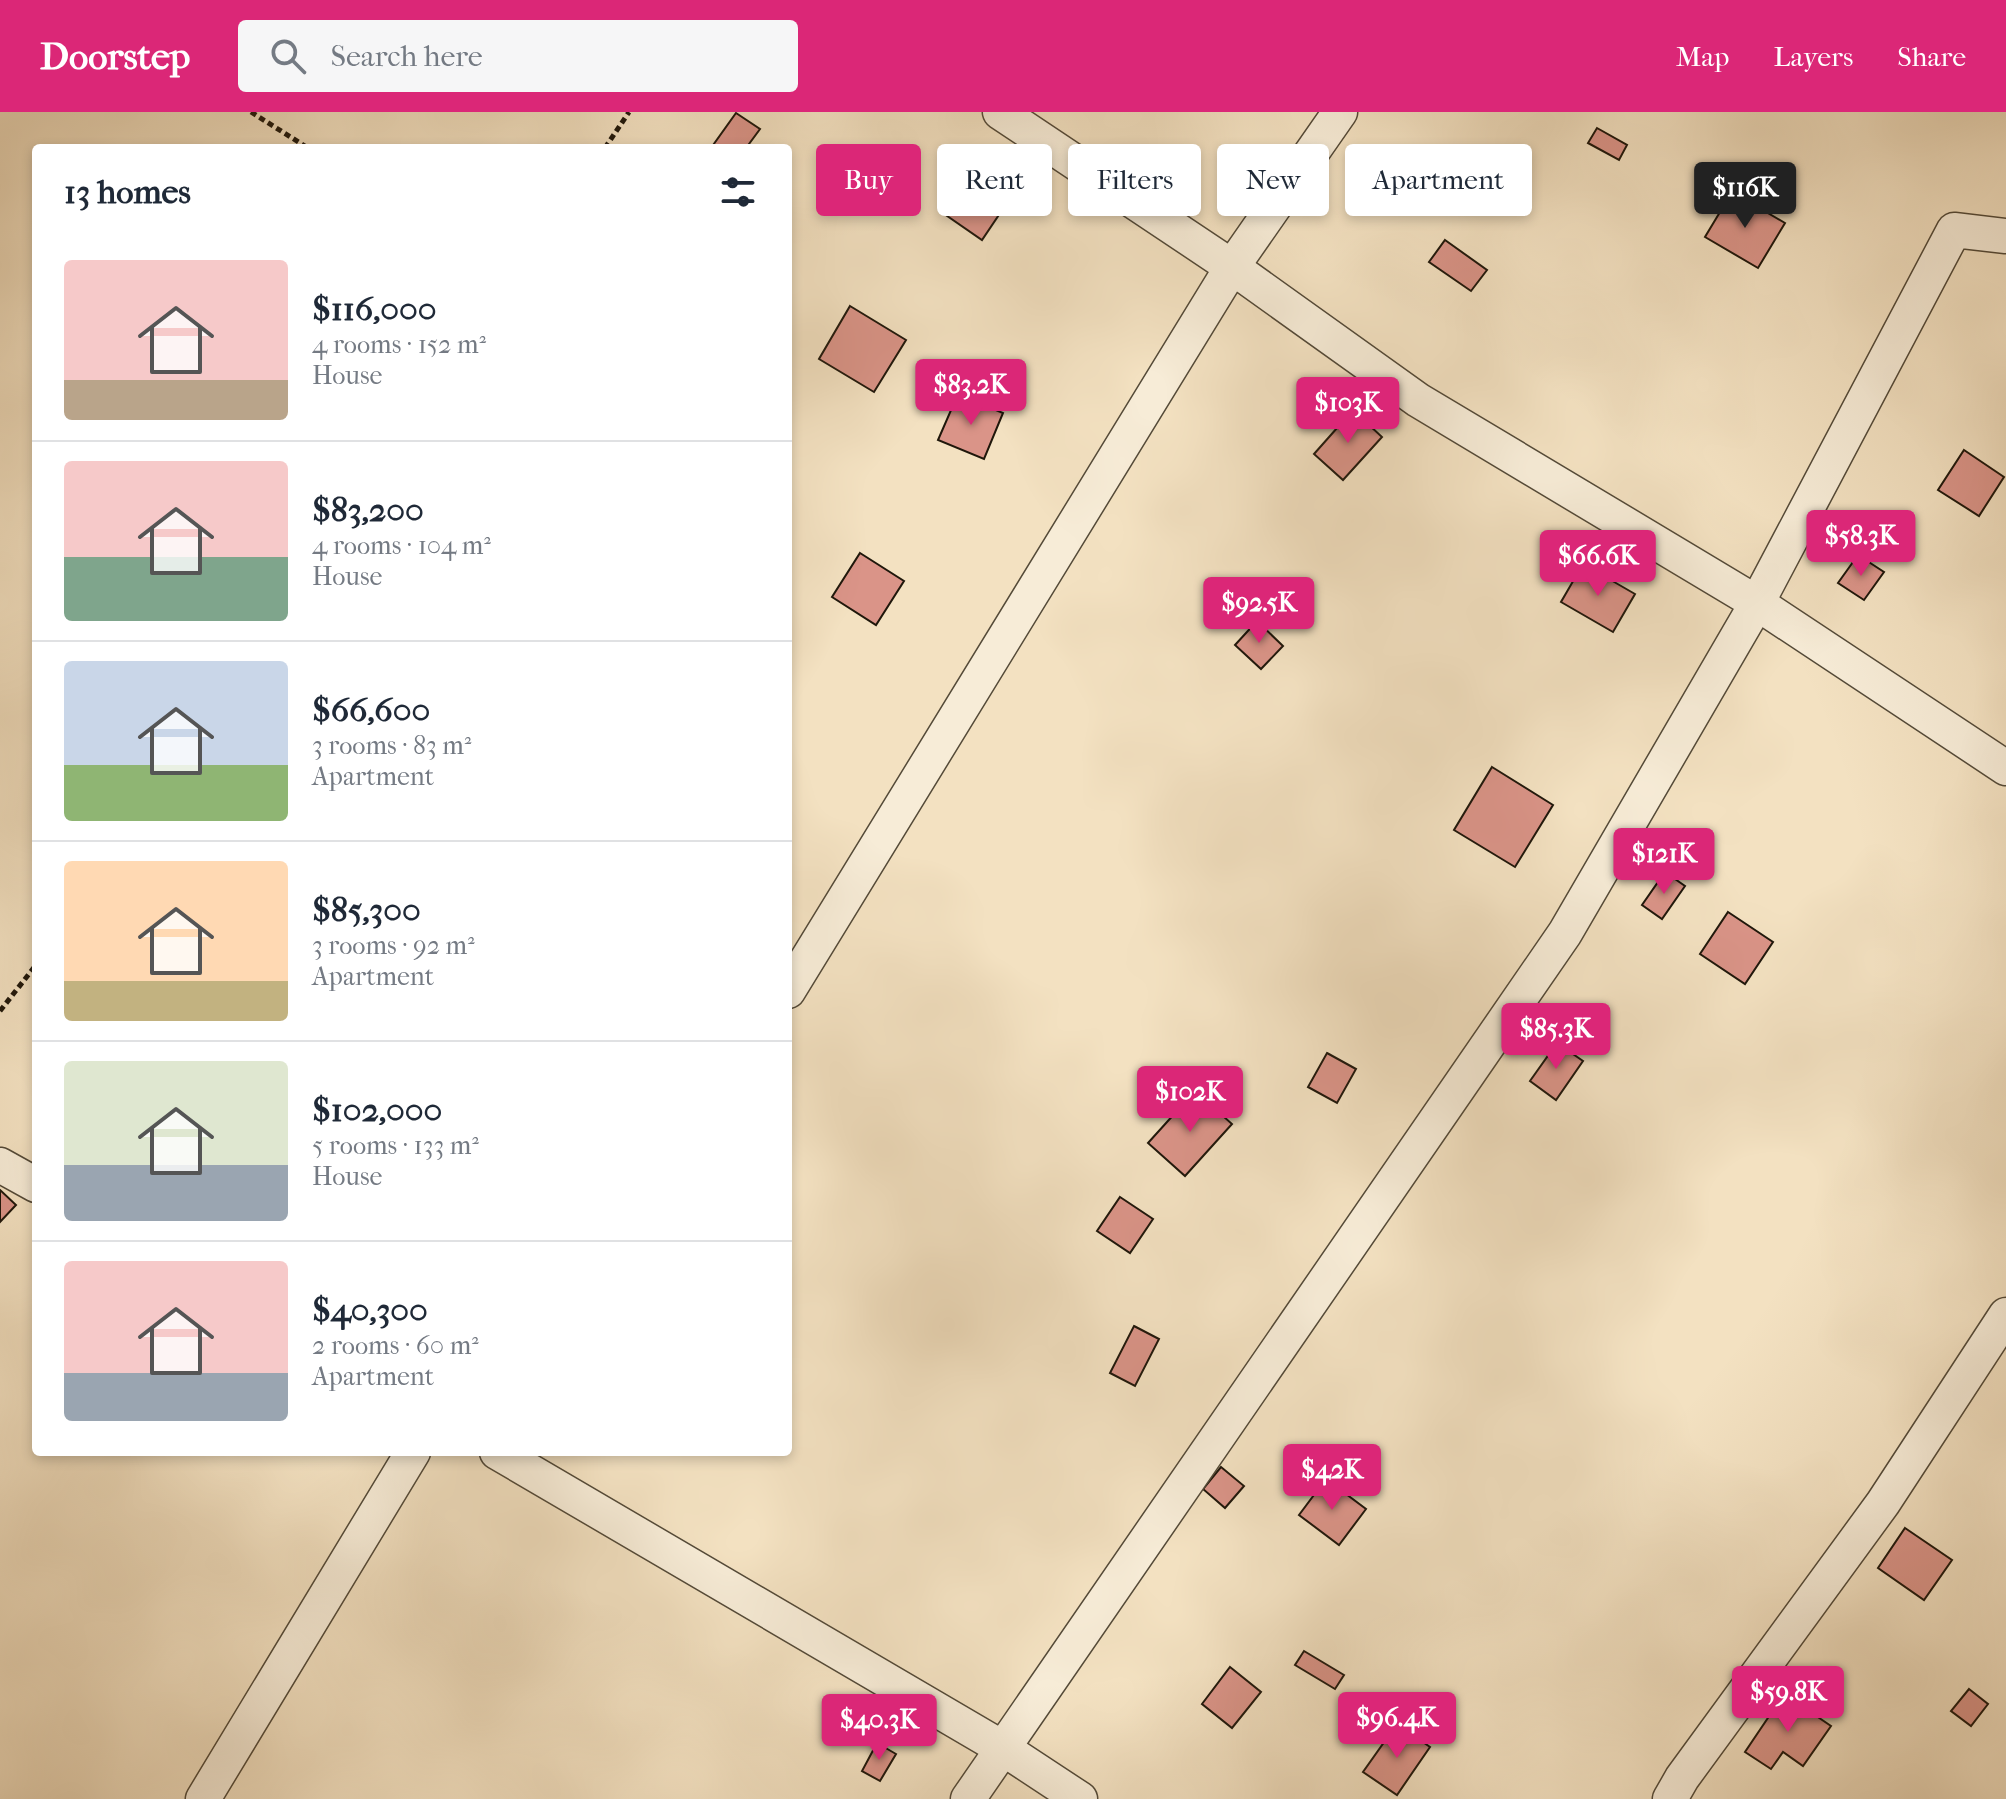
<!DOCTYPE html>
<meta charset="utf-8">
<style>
body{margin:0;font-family:"IM FELL French Canon",serif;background:#f6f6f7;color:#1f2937;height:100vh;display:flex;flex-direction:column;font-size:30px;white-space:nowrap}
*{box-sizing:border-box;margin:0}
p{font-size:26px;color:#747a83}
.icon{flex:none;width:44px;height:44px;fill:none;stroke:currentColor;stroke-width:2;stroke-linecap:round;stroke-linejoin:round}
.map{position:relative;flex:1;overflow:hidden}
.drawer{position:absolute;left:32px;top:32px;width:760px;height:1312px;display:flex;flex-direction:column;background:#fff;border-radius:8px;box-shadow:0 4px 12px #0003}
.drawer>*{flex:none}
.hud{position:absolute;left:816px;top:32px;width:760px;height:72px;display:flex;gap:16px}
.price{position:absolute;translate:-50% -68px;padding:0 18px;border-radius:8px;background:#db2777;color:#fff;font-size:26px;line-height:52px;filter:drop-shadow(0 2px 4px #0008)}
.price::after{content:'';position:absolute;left:50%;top:48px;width:24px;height:18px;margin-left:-12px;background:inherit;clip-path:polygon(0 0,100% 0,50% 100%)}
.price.on{background:#222;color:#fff}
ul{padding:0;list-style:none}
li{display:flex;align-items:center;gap:24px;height:200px;padding:0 32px}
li+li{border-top:2px solid #e0e1e3}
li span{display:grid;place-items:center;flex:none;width:224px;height:160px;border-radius:8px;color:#555}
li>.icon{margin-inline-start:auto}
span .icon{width:96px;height:96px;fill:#fffc;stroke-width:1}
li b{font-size:34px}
h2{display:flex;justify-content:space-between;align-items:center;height:96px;padding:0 32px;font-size:34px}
.chip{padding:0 28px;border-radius:8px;background:#fff;box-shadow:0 4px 12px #0003;font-size:28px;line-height:72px}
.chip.on{background:#db2777;color:#fff}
header{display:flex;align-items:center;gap:48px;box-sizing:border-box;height:112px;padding:0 40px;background:#db2777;color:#fff}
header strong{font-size:38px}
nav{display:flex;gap:44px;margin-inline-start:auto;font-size:28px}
.search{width:560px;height:72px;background:#f6f6f7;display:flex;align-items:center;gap:20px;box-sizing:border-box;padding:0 28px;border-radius:8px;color:#747a83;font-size:30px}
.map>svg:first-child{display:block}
.building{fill:#da9488;stroke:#1f170b;stroke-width:2}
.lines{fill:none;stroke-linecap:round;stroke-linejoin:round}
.minor-casing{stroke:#544a38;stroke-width:37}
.path{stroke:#1f170b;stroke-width:5;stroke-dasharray:6 4;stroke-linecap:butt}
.minor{stroke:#f7ecd7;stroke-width:34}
</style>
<header>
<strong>Doorstep</strong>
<div class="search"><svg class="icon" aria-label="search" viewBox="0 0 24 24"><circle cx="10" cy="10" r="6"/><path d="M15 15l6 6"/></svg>Search here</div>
<nav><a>Map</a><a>Layers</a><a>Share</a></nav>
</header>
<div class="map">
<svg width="2006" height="1687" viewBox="0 0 2006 1687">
<rect width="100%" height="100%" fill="#f3e1c1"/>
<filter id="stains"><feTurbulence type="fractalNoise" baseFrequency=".0025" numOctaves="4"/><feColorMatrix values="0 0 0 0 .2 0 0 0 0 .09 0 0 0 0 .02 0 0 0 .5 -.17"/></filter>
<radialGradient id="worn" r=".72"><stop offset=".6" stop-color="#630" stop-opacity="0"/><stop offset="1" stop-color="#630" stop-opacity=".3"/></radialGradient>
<g class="building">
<polygon points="736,1 760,17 746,36 711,36"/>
<polygon points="1597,16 1627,33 1619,48 1588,31"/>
<polygon points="978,45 1019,73 982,128 940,99"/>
<polygon points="1732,80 1785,111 1758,156 1705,125"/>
<polygon points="1445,128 1487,158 1471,179 1429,150"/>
<polygon points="850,194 906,228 874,280 819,247"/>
<polygon points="958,282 1003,301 984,347 938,328"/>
<polygon points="1353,298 1382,325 1343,368 1314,342"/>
<polygon points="1964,338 2004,365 1979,404 1938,378"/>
<polygon points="860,441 904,469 876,513 832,485"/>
<polygon points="1858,443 1884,460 1864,488 1838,471"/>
<polygon points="1583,452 1635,482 1613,520 1561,490"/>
<polygon points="1257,509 1283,534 1261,557 1235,533"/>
<polygon points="1492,655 1553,693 1515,755 1454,718"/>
<polygon points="1665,760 1685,774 1662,807 1642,793"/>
<polygon points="1728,800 1773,830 1745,872 1700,842"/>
<polygon points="1557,931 1583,949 1556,988 1530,969"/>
<polygon points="1327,941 1356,957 1337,991 1308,975"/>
<polygon points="1195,979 1232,1012 1185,1064 1148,1031"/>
<polygon points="0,1078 16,1093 0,1110"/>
<polygon points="1120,1085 1153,1107 1130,1141 1097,1119"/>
<polygon points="1134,1214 1159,1227 1135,1274 1110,1261"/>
<polygon points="1221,1355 1244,1374 1225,1396 1203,1377"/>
<polygon points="1326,1367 1366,1397 1339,1433 1299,1403"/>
<polygon points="1905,1416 1952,1448 1924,1488 1878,1456"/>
<polygon points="1304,1539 1344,1563 1335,1577 1295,1553"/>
<polygon points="1230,1555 1261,1580 1232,1616 1202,1592"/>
<polygon points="1969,1577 1988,1592 1971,1614 1951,1599"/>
<polygon points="1784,1582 1831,1614 1803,1654 1783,1640 1771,1657 1745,1640"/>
<polygon points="1397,1612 1430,1635 1397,1683 1363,1660"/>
<polygon points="877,1631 896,1642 880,1669 862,1659"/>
</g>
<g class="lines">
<defs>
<g id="minor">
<polyline points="1000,0 1232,155 1418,288 1757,491 2006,656"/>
<polyline points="788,879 1232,155 1340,0"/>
<polyline points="0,1053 36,1073"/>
<polyline points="497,1340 1004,1637 1080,1687"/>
<polyline points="203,1687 413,1340"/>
<polyline points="968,1687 1565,821 1757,491 1954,118 2006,124"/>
<polyline points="1670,1687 1682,1666 1883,1391 2006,1203"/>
</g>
</defs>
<use href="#minor" class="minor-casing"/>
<g class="path">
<polyline points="251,0 308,36"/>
<polyline points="605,36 629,0"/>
<polyline points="0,899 36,853"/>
</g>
<use href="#minor" class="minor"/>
</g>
<rect width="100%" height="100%" filter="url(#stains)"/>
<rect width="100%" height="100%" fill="url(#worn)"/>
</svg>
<b class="price on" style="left:1745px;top:118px">$116K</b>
<b class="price" style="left:971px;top:315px">$83.2K</b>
<b class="price" style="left:1348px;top:333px">$103K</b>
<b class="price" style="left:1861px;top:466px">$58.3K</b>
<b class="price" style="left:1598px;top:486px">$66.6K</b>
<b class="price" style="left:1259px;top:533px">$92.5K</b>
<b class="price" style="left:1664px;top:784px">$121K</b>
<b class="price" style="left:1556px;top:959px">$85.3K</b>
<b class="price" style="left:1190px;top:1022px">$102K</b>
<b class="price" style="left:1332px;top:1400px">$42K</b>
<b class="price" style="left:1788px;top:1622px">$59.8K</b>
<b class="price" style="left:1397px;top:1648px">$96.4K</b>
<b class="price" style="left:879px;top:1650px">$40.3K</b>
<div class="hud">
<a class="chip on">Buy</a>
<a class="chip">Rent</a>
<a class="chip">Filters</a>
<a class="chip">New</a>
<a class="chip">Apartment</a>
</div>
<section class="drawer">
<h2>13 homes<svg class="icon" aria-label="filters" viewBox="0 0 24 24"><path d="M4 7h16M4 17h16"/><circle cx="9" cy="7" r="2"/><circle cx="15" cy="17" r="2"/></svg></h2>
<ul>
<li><span style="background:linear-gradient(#f6c9c9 75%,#b9a48a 0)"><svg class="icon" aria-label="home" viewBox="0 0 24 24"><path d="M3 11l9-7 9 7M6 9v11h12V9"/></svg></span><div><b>$116,000</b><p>4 rooms · 152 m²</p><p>House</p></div></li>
<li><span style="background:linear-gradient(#f6c9c9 60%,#7fa58c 0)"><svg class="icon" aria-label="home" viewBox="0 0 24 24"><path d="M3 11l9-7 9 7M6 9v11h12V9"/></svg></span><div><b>$83,200</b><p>4 rooms · 104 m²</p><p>House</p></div></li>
<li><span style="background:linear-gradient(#c9d6e8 65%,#8fb573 0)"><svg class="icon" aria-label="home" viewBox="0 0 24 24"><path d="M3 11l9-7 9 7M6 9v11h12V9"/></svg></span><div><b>$66,600</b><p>3 rooms · 83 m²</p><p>Apartment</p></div></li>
<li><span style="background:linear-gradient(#ffd9b3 75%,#c2b280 0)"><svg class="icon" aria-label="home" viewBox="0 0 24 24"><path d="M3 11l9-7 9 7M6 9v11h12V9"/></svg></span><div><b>$85,300</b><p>3 rooms · 92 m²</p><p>Apartment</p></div></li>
<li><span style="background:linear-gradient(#dfe7d0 65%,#9aa5b1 0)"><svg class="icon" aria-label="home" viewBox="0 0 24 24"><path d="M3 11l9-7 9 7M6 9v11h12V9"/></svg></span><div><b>$102,000</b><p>5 rooms · 133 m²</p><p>House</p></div></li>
<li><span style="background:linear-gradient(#f6c9c9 70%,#9aa5b1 0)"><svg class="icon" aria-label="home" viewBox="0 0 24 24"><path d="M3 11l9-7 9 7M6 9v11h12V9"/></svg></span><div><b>$40,300</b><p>2 rooms · 60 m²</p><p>Apartment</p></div></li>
</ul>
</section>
</div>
